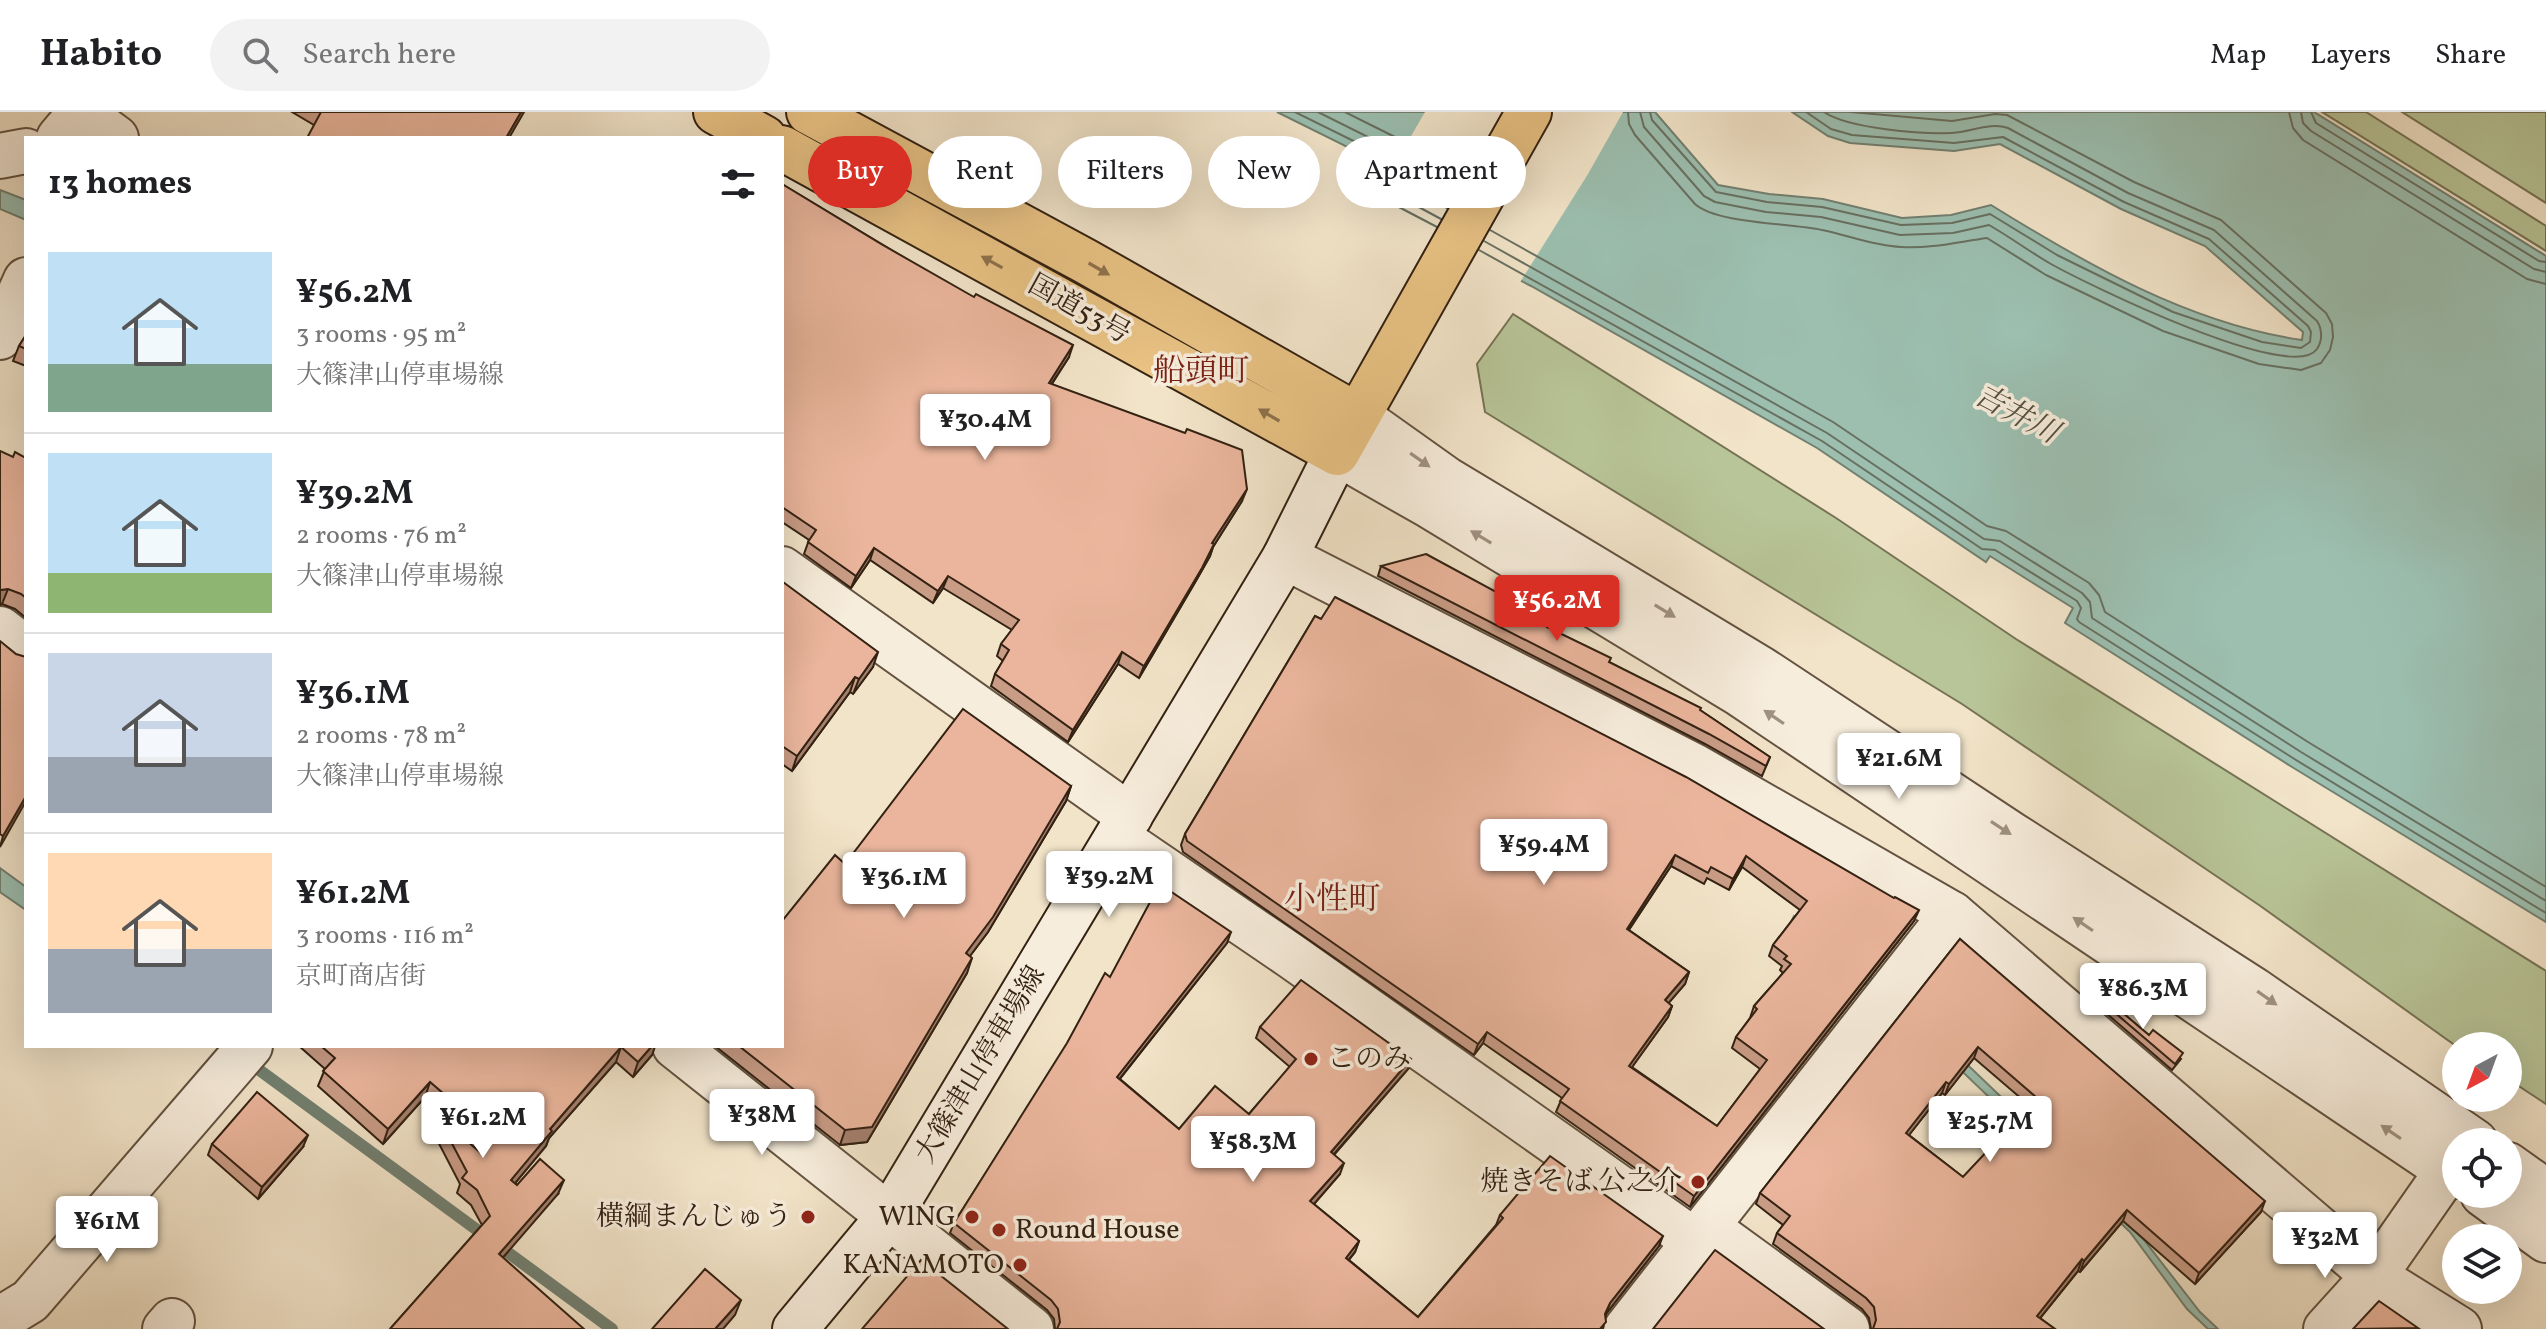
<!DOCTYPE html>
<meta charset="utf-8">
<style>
body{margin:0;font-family:Vollkorn,"Noto Serif JP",serif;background:#f2f2f2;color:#202124;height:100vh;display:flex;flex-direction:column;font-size:30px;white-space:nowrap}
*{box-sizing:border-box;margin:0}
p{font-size:26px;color:#757577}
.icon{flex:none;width:44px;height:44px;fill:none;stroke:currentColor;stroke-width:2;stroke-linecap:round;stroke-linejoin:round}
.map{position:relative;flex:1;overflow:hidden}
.sheet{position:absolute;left:24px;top:24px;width:760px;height:912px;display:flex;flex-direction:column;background:#fff;border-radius:0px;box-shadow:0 8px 32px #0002}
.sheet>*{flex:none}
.hud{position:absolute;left:808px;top:24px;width:760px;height:72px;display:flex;gap:16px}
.needle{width:52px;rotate:221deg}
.fabs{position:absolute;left:2442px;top:920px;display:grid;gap:16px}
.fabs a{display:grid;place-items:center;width:80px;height:80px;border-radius:50%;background:#fff;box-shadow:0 8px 32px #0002;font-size:40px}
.price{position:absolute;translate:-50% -68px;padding:0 18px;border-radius:8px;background:#fff;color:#222;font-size:26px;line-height:52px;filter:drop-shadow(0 2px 4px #0008)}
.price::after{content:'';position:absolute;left:50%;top:48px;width:24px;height:18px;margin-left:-12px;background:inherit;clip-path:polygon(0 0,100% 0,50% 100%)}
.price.on{background:#d93025;color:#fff}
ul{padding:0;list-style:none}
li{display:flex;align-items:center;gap:24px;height:200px;padding:0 24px}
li+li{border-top:2px solid #e0e0e0}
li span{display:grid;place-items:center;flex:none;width:224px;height:160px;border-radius:0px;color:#555}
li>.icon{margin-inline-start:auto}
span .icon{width:96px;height:96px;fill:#fffc;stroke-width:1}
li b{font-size:34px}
h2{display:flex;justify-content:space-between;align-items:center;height:96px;padding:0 24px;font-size:34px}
.pill{padding:0 28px;border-radius:36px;background:#fff;box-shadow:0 8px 32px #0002;font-size:28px;line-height:72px}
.pill.on{background:#d93025;color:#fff}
header{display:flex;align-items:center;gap:48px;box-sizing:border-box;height:112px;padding:0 40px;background:#fff;border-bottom:2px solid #e0e0e0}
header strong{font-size:38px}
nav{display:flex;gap:44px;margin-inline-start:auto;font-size:28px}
.search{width:560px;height:72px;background:#f2f2f2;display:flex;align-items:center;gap:20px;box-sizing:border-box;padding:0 28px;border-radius:44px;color:#757577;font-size:30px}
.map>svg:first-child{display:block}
.green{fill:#b8c598;stroke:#767355;stroke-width:2}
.water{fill:#9cbfb0;stroke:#728071;stroke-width:2}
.pier{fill:#f2e4c9}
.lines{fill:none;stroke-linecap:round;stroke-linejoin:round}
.shore{stroke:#687061;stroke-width:2}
.stream{stroke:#728071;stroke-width:12}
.minor-casing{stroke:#635240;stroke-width:48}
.tertiary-casing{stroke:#635240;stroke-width:48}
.secondary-casing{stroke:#332112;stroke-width:48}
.trunk-casing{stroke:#332112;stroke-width:48}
.minor{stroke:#f7eddc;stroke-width:44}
.tertiary{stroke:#f7eddc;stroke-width:44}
.secondary{stroke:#f7eddc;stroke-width:44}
.trunk{stroke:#e9c284;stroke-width:44}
.wall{fill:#c99c86;stroke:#332112;stroke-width:2;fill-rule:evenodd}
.shaded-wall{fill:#a47f6d;stroke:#332112;stroke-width:2}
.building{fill:#eab59c;stroke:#332112;stroke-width:2;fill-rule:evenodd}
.oneway{fill:#8e724b}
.oneway2{fill:#9f9181}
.poi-dot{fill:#8f2418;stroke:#f7eddc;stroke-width:3}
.labels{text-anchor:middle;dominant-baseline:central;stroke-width:7;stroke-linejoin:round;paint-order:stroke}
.street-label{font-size:28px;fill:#332112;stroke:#f7eddc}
.poi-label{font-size:28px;fill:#332112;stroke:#f7eddc;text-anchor:end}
.water-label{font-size:30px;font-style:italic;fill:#525041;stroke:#f7eddc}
.quarter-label{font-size:32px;fill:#7a1f14;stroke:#f7eddc}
</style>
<header>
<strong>Habito</strong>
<div class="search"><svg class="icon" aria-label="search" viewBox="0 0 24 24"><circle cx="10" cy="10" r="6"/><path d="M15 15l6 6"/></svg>Search here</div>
<nav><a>Map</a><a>Layers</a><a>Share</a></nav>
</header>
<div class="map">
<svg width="2546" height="1217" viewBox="0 0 2546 1217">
<rect width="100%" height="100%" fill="#f2e4c9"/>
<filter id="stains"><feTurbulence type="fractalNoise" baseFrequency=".0025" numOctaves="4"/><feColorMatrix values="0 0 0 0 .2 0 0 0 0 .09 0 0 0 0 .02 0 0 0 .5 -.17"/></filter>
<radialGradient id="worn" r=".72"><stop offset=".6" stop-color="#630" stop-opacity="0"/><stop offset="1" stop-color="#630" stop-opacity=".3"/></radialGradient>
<g class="green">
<polygon points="2322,0 2366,0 2546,114 2546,139"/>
<polygon points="2402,0 2546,0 2546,91"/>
<polygon points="1513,202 1836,406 2016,527 2546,859 2546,992 2508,967 2508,934 2456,934 2259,793 1962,592 1485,300 1477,252"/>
</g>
<g class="water">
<path d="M1277,0H1655L1718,73L1769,82L1823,87L1902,106L1951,103L1991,93C2086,152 2190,212 2302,228L2303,220L2205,134L2121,97L2000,32L1954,39L1850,31L1828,24L1792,0H2314L2546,144V810L2292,655L2065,511L2073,496L1990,444L1986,450L1817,336L1531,174L1359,84L1382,52Z"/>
<polygon points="0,78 26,88 26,108 0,97"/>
<polygon points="0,756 26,775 26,798 0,780"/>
<polygon points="1794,804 1903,891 1998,982 2137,1119 2200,1200 2218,1217 2208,1217 2187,1197 2130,1120 1897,897 1798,817 1789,814"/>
</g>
<polygon class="pier" points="1425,0 1623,0 1588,62 1519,172 1370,95"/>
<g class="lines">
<g class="shore">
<polyline points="1295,0 1386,45 1389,55 1373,78 1374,82 1437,115"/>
<path d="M1318,0L1392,37C1407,54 1391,63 1389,79L1441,107"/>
<polyline points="1345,0 1395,25 1404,33 1411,53 1406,74 1447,96"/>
<path d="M1628,0L1629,12L1635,23L1695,92C1717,112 1791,111 1822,118C1847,123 1874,134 1901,135C1930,137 1958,130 1987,126L2046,163L2163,219L2259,252L2301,258L2321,251L2330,238L2333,225L2332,212L2326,201L2221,108L2134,70L2007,3L1995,2L1952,9L1851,0"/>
<path d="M1640,0L1644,15L1704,84L1715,90L1766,100L1821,105L1900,123L1953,121L1989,113C2010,125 2030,140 2051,152C2085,171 2292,273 2317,237C2323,228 2322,217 2317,209L2214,118L2128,81L2008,16C1990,10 1971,20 1952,21C1921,22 1849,17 1824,0"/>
<polyline points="1650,0 1652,8 1716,80 1767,90 1822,95 1901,113 1952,111 1990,102 2057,143 2173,200 2262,230 2301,236 2310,230 2311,220 2308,214 2209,127 2124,90 2003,25 1954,31 1852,23 1831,17 1806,0"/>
<polyline points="2289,0 2293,16 2303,28 2527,167 2546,172"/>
<polyline points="2301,0 2303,11 2311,19 2534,157 2546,160"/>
<polyline points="2311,0 2316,11 2539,149 2546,150"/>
<polyline points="1490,118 1833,310 1987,414 2006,419 2089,471 2099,483 2105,500 2308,630 2546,775"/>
<polyline points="1484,129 1827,321 1984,427 2000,429 2082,481 2090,490 2092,506 2301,640 2546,789"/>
<polyline points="1479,138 1822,329 1982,437 1995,438 2077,489 2081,496 2077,507 2079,510 2296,648 2546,801"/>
</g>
<polyline class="stream" points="247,949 612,1217"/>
<defs>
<g id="minor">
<polyline points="81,0 116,26"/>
<polyline points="0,225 26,168"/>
<polyline points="1285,445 1694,654 1952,802 2374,1164 2459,1217"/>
<polyline points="782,457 1130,704"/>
<polyline points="0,517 26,537"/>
<polyline points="1118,726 1291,844 1696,1130"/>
<polyline points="675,934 1031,1217"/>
<polyline points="1708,1116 1847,1217"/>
<polyline points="0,1211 7,1203 30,1189 250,934"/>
<polyline points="165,1217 172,1209"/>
<polyline points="1626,1217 1952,802"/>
<polyline points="2326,1217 2374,1164 2448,1058"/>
</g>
<g id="tertiary">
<polyline points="59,26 81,0"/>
<polyline points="0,44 26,39"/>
<polyline points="1356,303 1446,367 1761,557 2011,722 2254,878 2475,1030"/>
<polyline points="1337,341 1430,394 1740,582 2456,1064"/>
<polyline points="2508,1053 2546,1080"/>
<polyline points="2483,1082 2546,1128"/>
</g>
<polyline id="secondary" points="795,1217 890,1103 1285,445 1337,341"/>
<g id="trunk">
<polyline points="716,0 764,26"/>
<polyline points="809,0 1085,149 1356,303"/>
<polyline points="782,36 1337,341 1529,0"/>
</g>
</defs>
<use href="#minor" class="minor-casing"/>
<use href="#tertiary" class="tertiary-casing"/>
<use href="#secondary" class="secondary-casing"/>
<use href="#trunk" class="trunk-casing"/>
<use href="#minor" class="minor"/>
<use href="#tertiary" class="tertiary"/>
<use href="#secondary" class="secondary"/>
<use href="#trunk" class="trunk"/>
</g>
<g class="wall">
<polygon points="292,0 523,0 314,13"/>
<polygon points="782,72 1069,245 1052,272 1242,389 1213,435 1210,444 1197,467 1139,566 1118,552 1068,630 991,574 995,562 1003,549 997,544 1001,532 1012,518 943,476 933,491 870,448 851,476 804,442 809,428 782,410"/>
<polygon points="26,223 26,254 13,249 19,234"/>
<polygon points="13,345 26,346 26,506 15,497 2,492"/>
<polygon points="1381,454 1547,515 1609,550 1700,598 1770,645 1762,664 1705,632 1378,464"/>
<polygon points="782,472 873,555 853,582 850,580 792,659 782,652"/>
<path d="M1315,504L1914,809L1690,1095L1556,1000L1562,986L1483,931L1474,943L1183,740L1181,733L1185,722ZM1671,754L1704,772L1707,766L1729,778L1742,755L1800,798L1773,833L1769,844L1782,854L1780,858L1783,861L1754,894L1750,906L1736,925L1732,936L1760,957L1717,1014L1632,955L1668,905L1672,894L1668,891L1685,872L1689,860L1629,818Z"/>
<polygon points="1071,674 1066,689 988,820 970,844 967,861 867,1030 840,1033 715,934 782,934 845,752"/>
<path d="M1960,827L2261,1100L2195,1172L2123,1109L2080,1160L2078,1159L2040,1206L2055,1217H1871L1869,1206L1862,1197L1773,1132L1777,1121L1783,1113L1756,1092L1760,1081ZM1974,946L2030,994L1963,1065L1909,1023L1942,981L1945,983Z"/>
<polygon points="1227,831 1120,967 1179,1017 1249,1002 1290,955 1256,926 1260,915 1408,957 1334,1043 1340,1062 1314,1092 1359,1129 1355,1140 1349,1148 1418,1205 1496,1113 1500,1103 1659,1134 1606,1202 1603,1217 1055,1217 1054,1207 1047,1198 950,1121 954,1111 1110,865"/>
<polygon points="2086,876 2181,947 2172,958 2084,882"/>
<polygon points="299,934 655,934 652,943 633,965 616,950 549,1026 546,1034 515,1071 517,1073 558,1082 390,1217 482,1113 471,1093 457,1081 460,1072 435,1024 440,1009 482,1042 486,1038 425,985 383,1032 318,974 325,957"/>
<polygon points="212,1032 303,1035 258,1087 208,1043"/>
</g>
<g class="shaded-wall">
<polygon points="521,0 524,0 509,26 506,26"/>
<polygon points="1073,233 1069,245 1044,283 1049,271"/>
<polygon points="1247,377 1242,389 1213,435 1210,444 1197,467 1139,566 1144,554 1212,431"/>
<polygon points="874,436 870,448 851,476 856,464"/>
<polygon points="948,464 943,476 933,491 938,479"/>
<polygon points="8,477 2,492 0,493 0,478"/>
<polygon points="878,540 873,555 853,582 859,567"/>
<polygon points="1122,540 1118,552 1068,630 1073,618"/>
<polygon points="855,565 850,580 792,659 797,644"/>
<polygon points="1071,674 1066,689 988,820 961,856 966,841"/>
<polygon points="26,684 26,689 0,735 3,724"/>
<polygon points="1675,743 1671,754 1622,828 1627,817"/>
<polygon points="1746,744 1742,755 1729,778 1733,767"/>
<polygon points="1919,798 1914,809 1690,1095 1694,1084"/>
<polygon points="1231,820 1227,831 1113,975 1117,965"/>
<polygon points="972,846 967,861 867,1030 840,1033 845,1018"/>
<polygon points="1689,860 1685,872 1661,900 1665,888"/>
<polygon points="1672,894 1668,905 1625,965 1629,954"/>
<polygon points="1487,920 1483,931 1474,943 1478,932"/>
<polygon points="652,934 655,934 652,943 633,965 638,950"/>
<polygon points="621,935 616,950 549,1026 546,1034 506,1082 511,1068 550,1017"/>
<polygon points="1978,935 1974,946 1945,983 1949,972"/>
<polygon points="1411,947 1408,957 1327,1050 1331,1040"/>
<polygon points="430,970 425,985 383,1032 388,1017"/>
<polygon points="1946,970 1942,981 1902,1032 1906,1021"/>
<polygon points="308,1023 303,1035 258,1087 262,1075"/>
<polygon points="1344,1051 1340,1062 1307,1100 1310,1089"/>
<polygon points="564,1068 558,1082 493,1157 499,1142"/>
<polygon points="2265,1089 2261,1100 2195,1172 2199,1161"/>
<polygon points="2127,1098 2123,1109 2080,1160 2084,1149"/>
<polygon points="1663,1124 1659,1134 1606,1202 1601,1213 1610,1191"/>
<polygon points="1359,1129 1355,1140 1342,1156 1346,1146"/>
<polygon points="2082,1147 2078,1159 2033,1215 2037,1204"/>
<polygon points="741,1188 735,1203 723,1217 715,1217"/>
</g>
<g class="building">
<polygon points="321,0 521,0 506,26 307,26"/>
<polygon points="782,72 881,132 974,185 976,182 1073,233 1049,271 1185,321 1187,317 1242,338 1247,377 1212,431 1214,432 1202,456 1144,554 1122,540 1073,618 995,562 1009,538 1001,532 1019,508 948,464 938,479 874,436 856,464 808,430 816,418 782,395"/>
<polygon points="26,223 26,237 19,234"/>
<polygon points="0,339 13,345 15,340 26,346 26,486 21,482 8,477 0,478"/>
<polygon points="1426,442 1550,509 1547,515 1611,546 1609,550 1701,596 1700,598 1770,645 1766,654 1709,622 1381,454"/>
<polygon points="783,470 878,540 859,567 855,565 797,644 782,634 782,472"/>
<path d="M1335,485L1686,665L1894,786L1895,785L1919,798L1694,1084L1560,989L1569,977L1487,920L1478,932L1187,729L1185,722L1315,504L1321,507ZM1675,743L1708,761L1711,755L1733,767L1746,744L1807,789L1773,833L1787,844L1784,847L1791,852L1754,894L1757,897L1736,925L1767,948L1717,1014L1629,954L1672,894L1665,888L1689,860L1627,817Z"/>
<polygon points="0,529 16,542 26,545 26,684 3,724 0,722"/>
<polygon points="963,597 1071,674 993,805 966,841 972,846 872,1015 845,1018 739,934 782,934 782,809 835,743 845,752"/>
<polygon points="1157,777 1167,777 1231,820 1117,965 1179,1017 1215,974 1249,1002 1296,947 1260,915 1301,868 1411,947 1331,1040 1344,1051 1310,1089 1359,1129 1346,1146 1418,1205 1503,1106 1500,1103 1550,1044 1663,1124 1610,1191 1605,1202 1606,1210 1600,1217 1057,1217 1060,1210 1058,1197 1051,1188 954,1111 1067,931 1105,861 1110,865"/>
<path d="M1960,827L2265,1089L2199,1161L2127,1098L2084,1149L2082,1147L2037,1204L2055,1217H1873L1876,1208L1874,1195L1866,1186L1777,1121L1790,1104L1760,1081ZM1978,935L2037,986L1963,1065L1906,1021L1946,970L1949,972Z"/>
<polygon points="2089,872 2149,923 2153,918 2183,941 2175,952 2086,876"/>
<polygon points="321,934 652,934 638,950 621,935 550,1017 552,1019 511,1068 517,1073 540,1047 564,1068 499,1142 584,1217 390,1217 490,1104 477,1078 462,1066 467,1060 440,1009 442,1007 482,1042 495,1026 430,970 388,1017 323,959 335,946"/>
<polygon points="257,980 308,1023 262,1075 212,1032"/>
<polygon points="1715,1138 1824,1217 1653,1217"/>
<polygon points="921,1148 1008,1217 862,1217"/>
<polygon points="705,1157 741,1188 715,1217 652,1217"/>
<polygon points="2379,1189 2418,1216 2353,1217"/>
</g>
<defs><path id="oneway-solid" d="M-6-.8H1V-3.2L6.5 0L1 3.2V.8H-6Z" transform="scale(2)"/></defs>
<g class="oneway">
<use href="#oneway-solid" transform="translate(992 150) rotate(-151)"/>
<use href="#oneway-solid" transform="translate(1099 157) rotate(30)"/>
<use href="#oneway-solid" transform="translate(1269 303) rotate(-150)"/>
</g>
<g class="oneway2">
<use href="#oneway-solid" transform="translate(1420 348) rotate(35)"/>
<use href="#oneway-solid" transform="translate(1481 425) rotate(-149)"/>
<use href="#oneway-solid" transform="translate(1665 499) rotate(31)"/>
<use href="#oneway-solid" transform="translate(1774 605) rotate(-146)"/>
<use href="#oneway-solid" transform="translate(2001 716) rotate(33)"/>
<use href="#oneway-solid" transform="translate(2083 812) rotate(-146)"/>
<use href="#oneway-solid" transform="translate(2267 886) rotate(35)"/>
<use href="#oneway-solid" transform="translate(2391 1020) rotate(-146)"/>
</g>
<g class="poi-dot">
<circle cx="1311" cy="947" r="8"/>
<circle cx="1698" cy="1070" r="8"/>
<circle cx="808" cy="1105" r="8"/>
<circle cx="972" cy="1105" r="8"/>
<circle cx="999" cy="1118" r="8"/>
<circle cx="1020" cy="1153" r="8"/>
</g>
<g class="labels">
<g class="street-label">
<text transform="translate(1079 198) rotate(29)">国道53号</text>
<text transform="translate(981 953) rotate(-59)">大篠津山停車場線</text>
</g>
<g class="poi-label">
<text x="1327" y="947" text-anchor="start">このみ</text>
<text x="1682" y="1070">焼きそば 公之介</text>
<text x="792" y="1105">横綱まんじゅう</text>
<text x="956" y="1105">WlNG</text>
<text x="1015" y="1118" text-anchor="start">Round House</text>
<text x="1004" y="1153">KANAMOTO</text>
</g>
<g class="water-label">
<text transform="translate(2016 303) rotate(28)">吉井川</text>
</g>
<g class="quarter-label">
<text x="1201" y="261">船頭町</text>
<text x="1332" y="789">小性町</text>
</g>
</g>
<rect width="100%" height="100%" filter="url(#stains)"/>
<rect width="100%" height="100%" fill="url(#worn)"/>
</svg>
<div class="fabs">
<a><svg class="needle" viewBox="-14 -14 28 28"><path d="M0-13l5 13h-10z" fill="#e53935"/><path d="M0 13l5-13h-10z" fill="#757577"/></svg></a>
<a><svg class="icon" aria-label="locate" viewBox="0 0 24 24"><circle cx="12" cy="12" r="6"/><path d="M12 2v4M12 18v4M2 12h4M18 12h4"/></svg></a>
<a><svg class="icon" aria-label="layers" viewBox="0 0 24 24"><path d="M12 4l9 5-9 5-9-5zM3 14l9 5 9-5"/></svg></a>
</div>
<b class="price" style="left:985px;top:350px">¥30.4M</b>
<b class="price on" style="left:1557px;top:531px">¥56.2M</b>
<b class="price" style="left:1899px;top:689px">¥21.6M</b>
<b class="price" style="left:1544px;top:775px">¥59.4M</b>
<b class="price" style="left:1109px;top:807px">¥39.2M</b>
<b class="price" style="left:904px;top:808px">¥36.1M</b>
<b class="price" style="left:2143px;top:919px">¥86.3M</b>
<b class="price" style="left:762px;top:1045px">¥38M</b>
<b class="price" style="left:483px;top:1048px">¥61.2M</b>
<b class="price" style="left:1990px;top:1052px">¥25.7M</b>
<b class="price" style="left:1253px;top:1072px">¥58.3M</b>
<b class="price" style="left:107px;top:1152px">¥61M</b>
<b class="price" style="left:2325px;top:1168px">¥32M</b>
<div class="hud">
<a class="pill on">Buy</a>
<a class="pill">Rent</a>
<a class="pill">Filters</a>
<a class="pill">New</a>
<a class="pill">Apartment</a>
</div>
<section class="sheet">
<h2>13 homes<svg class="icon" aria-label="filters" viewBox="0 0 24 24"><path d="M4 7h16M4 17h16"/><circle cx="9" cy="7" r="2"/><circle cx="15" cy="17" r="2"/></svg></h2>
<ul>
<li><span style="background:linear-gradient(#bfe0f5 70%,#7fa58c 0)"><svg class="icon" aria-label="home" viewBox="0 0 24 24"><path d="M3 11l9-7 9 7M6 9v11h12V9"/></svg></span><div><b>¥56.2M</b><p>3 rooms · 95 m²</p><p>大篠津山停車場線</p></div></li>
<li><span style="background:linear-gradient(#bfe0f5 75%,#8fb573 0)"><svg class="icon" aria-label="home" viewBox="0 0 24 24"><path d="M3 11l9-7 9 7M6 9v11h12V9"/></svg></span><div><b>¥39.2M</b><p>2 rooms · 76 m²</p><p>大篠津山停車場線</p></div></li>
<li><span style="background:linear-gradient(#c9d6e8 65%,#9aa5b1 0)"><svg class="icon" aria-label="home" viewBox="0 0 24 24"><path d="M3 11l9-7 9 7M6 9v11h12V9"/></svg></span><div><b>¥36.1M</b><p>2 rooms · 78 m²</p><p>大篠津山停車場線</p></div></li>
<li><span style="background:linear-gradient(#ffd9b3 60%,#9aa5b1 0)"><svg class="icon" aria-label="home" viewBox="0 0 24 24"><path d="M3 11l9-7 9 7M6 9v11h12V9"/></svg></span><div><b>¥61.2M</b><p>3 rooms · 116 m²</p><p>京町商店街</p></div></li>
</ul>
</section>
</div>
